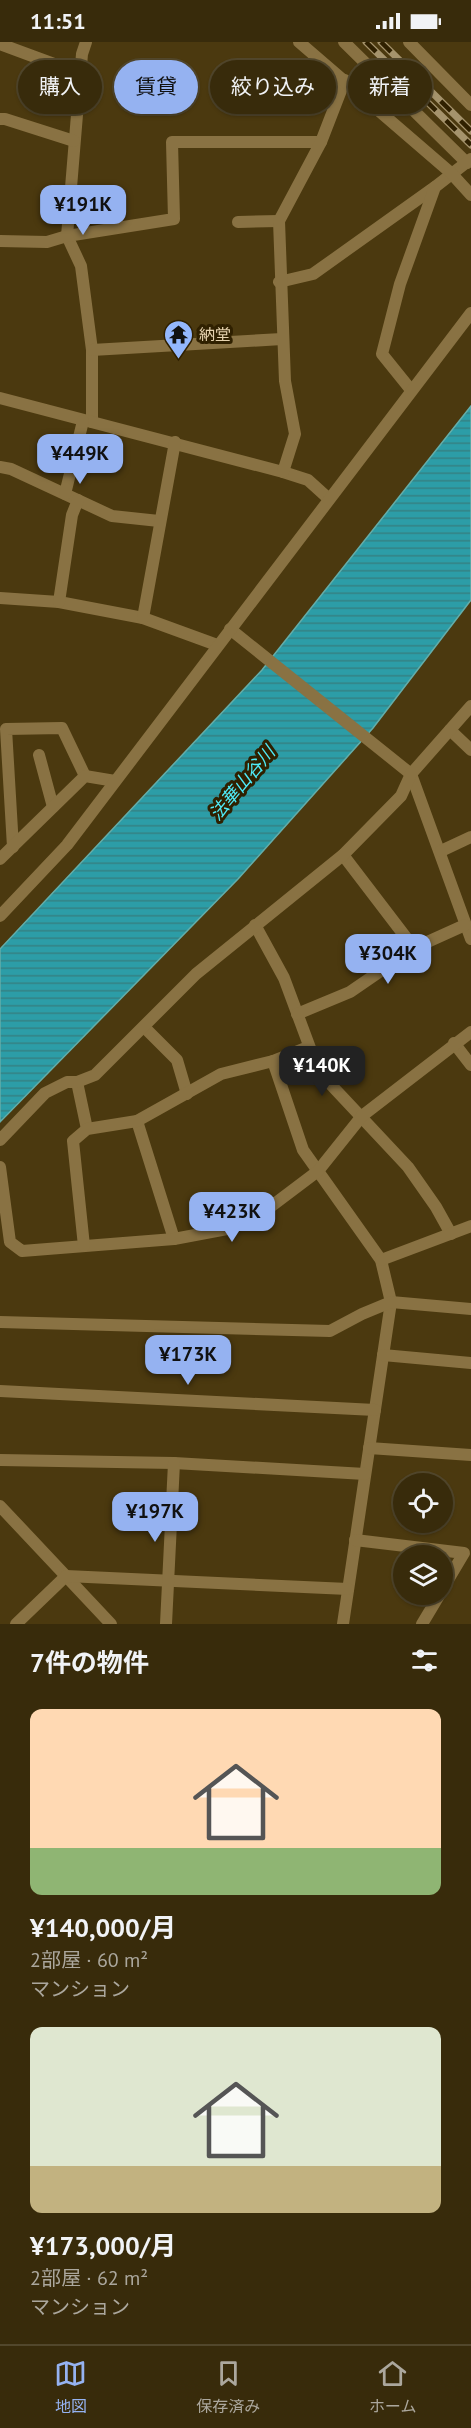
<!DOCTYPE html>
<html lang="ja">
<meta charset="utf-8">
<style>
body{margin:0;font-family:"PT Sans","Noto Sans JP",sans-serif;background:#433719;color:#f1f3f6;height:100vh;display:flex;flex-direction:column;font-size:22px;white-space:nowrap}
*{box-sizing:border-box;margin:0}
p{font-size:20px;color:#aba79d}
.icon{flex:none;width:33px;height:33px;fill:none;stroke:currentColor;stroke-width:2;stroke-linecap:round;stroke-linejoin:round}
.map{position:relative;height:1582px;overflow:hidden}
.sheet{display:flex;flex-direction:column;background:#382b0b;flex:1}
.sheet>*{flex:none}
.banner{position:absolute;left:18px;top:18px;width:435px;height:54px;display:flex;gap:12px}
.tools{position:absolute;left:393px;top:1431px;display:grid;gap:12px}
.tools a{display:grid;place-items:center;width:60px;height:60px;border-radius:50%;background:#382b0b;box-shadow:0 2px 4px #0004,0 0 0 2px #52472c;font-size:30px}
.price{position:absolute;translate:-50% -51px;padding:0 14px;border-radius:12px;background:#95b2f1;color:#111;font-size:20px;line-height:39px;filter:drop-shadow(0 2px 3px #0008)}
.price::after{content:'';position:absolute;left:50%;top:36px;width:18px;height:14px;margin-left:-9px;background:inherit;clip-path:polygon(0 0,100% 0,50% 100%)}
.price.current{background:#222;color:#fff}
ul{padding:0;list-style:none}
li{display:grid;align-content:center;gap:12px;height:318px;padding:0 30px}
li span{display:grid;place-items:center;height:186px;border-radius:12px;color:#555}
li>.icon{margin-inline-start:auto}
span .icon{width:108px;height:108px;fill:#fffc;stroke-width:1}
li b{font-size:26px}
h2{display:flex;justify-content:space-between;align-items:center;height:72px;padding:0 30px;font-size:26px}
.tag{padding:0 21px;border-radius:27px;background:#382b0b;box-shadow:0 2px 4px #0004,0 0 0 2px #52472c;font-size:21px;line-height:54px}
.tag.current{background:#95b2f1;color:#111}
.status{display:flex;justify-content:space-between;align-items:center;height:42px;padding:0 30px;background:#382b0b;direction:ltr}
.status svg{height:16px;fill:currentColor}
.menu{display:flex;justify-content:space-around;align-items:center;height:84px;border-top:2px solid #52472c;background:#382b0b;font-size:16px;color:#aba79d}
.menu a{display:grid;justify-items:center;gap:3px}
.menu .current{color:#95b2f1}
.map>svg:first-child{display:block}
.water{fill:url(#water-rules);stroke:#64ada9;stroke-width:1.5}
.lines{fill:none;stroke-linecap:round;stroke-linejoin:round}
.minor{stroke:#897243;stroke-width:12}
.tertiary{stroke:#897243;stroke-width:12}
.rail-casing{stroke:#a5936c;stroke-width:7}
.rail{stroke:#2f2000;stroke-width:4.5;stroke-dasharray:14;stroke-linecap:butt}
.labels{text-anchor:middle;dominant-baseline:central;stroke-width:6;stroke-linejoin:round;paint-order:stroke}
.poi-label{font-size:16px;fill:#e6d3af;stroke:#2f2000;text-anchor:start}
.water-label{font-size:18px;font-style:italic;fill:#4feaf7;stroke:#2f2000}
</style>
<div class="status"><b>11:51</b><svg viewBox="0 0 49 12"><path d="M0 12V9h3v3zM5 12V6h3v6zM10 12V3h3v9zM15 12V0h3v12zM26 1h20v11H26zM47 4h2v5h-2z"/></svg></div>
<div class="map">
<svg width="471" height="1582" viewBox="0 0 471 1582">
<defs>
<pattern id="water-rules" width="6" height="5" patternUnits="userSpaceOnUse" patternTransform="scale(1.5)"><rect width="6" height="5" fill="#2c9da7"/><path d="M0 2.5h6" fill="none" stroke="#348184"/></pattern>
</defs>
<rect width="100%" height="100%" fill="#4b390f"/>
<polygon class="water" points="471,364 471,558 373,686 238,837 0,1080 0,907 262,628"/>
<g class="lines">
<g class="minor">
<polyline points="86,0 82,12 67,194 81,224 92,308 92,380"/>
<polyline points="344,0 467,121"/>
<polyline points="409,0 471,63"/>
<polyline points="0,2 81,32"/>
<polyline points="0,77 5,77 74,99"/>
<polyline points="238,180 279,179"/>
<polyline points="0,199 47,200 67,194 174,177 172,100 321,100"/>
<polyline points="279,240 313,232 435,145"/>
<polyline points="92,308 282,297"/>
<polyline points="411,348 382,312 400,242 435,145 471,117"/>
<polyline points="0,356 283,430 308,438 329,457"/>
<polyline points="0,425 11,427 112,474 159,479"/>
<polyline points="283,430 295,392 285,339 279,179 321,100 345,38"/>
<polyline points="65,452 83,379"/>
<polyline points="0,556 59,560 143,576 217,603"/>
<polyline points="59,560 72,473 78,458"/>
<polyline points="143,576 175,400"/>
<polyline points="230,587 411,732 471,897"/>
<polyline points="450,688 471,708"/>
<polyline points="39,713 53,765"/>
<polyline points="13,805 6,687 62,686 85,734"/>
<polyline points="441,809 471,795"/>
<polyline points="343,813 414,906"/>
<polyline points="0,817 85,734 115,739"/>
<polyline points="255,883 284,936 319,1030 408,1125 436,1165 451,1192"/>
<polyline points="297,972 350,950 414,906 465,883"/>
<polyline points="145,986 177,1018 187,1052"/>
<polyline points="454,1001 471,1023"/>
<polyline points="273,1019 303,1108 381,1218 391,1260 343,1582"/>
<polyline points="77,1040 87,1087"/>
<polyline points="137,1079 174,1197"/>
<polyline points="0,1098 45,1051 67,1040 77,1040 95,1033 196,932 343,813 401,754 411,732 471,664"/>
<polyline points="0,1125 10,1200 22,1209 174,1197 227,1187 265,1169 318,1129 362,1074 471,990"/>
<polyline points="84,1204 73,1099 87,1087 137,1079 221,1032 273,1019 308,1005"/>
<polyline points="381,1218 471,1184"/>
<polyline points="0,1280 330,1289 362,1272 391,1260 471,1267"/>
<polyline points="383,1313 471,1321"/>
<polyline points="0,1349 375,1368"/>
<polyline points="369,1406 471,1413"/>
<polyline points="0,1418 174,1421 365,1432"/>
<polyline points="0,1464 111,1582"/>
<polyline points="355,1498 464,1511 442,1548"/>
<polyline points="16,1582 66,1534 348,1547"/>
<polyline points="166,1582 174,1421"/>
<polyline points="422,1582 440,1552"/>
</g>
<g class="tertiary">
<polyline points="299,0 451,131 471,153"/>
<polyline points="0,874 67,803 471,271"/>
</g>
<defs>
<g id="rail">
<polyline points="366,0 471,103"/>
<polyline points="381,0 471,89"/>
</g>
</defs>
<use href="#rail" class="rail-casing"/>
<use href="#rail" class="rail"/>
</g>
<defs>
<symbol id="temple-pin" viewBox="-11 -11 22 30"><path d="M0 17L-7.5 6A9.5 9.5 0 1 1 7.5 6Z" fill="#93b7fd" stroke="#2f2000"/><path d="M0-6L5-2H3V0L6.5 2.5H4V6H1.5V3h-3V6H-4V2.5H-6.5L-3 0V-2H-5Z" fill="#111"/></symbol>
</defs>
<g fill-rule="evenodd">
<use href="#temple-pin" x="162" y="276" width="33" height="45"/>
</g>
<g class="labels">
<g class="poi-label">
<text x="199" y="292">納堂</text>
</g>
<g class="water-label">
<text transform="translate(242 741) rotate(-50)">法華山谷川</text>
</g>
</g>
</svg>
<div class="tools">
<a><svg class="icon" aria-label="locate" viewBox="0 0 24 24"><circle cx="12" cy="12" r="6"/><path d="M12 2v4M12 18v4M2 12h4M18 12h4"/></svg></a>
<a><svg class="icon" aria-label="layers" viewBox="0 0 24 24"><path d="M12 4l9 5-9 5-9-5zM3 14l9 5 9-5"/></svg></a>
</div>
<b class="price" style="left:83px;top:194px">¥191K</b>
<b class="price" style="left:80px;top:443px">¥449K</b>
<b class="price" style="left:388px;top:943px">¥304K</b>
<b class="price current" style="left:322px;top:1055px">¥140K</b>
<b class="price" style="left:232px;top:1201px">¥423K</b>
<b class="price" style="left:188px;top:1344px">¥173K</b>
<b class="price" style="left:155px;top:1501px">¥197K</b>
<div class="banner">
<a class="tag">購入</a>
<a class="tag current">賃貸</a>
<a class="tag">絞り込み</a>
<a class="tag">新着</a>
</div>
</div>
<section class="sheet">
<h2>7件の物件<svg class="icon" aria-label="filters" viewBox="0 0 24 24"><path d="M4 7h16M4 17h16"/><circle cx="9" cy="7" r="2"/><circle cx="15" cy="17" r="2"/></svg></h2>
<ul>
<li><span style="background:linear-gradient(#ffd9b3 75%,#8fb573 0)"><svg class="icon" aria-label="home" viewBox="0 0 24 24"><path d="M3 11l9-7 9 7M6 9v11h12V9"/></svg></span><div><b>¥140,000/月</b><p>2部屋 · 60 m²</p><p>マンション</p></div></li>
<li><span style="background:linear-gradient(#dfe7d0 75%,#c2b280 0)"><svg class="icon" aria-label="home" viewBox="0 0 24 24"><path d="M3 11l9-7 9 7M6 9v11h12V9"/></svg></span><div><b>¥173,000/月</b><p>2部屋 · 62 m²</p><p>マンション</p></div></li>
</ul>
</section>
<nav class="menu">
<a class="current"><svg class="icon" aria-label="map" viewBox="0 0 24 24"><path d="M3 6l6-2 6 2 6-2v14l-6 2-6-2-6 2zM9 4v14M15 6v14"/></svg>地図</a>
<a><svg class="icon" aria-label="saved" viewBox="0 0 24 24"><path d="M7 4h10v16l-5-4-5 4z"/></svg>保存済み</a>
<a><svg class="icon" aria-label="home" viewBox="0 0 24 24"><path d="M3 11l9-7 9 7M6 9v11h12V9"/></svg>ホーム</a>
</nav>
